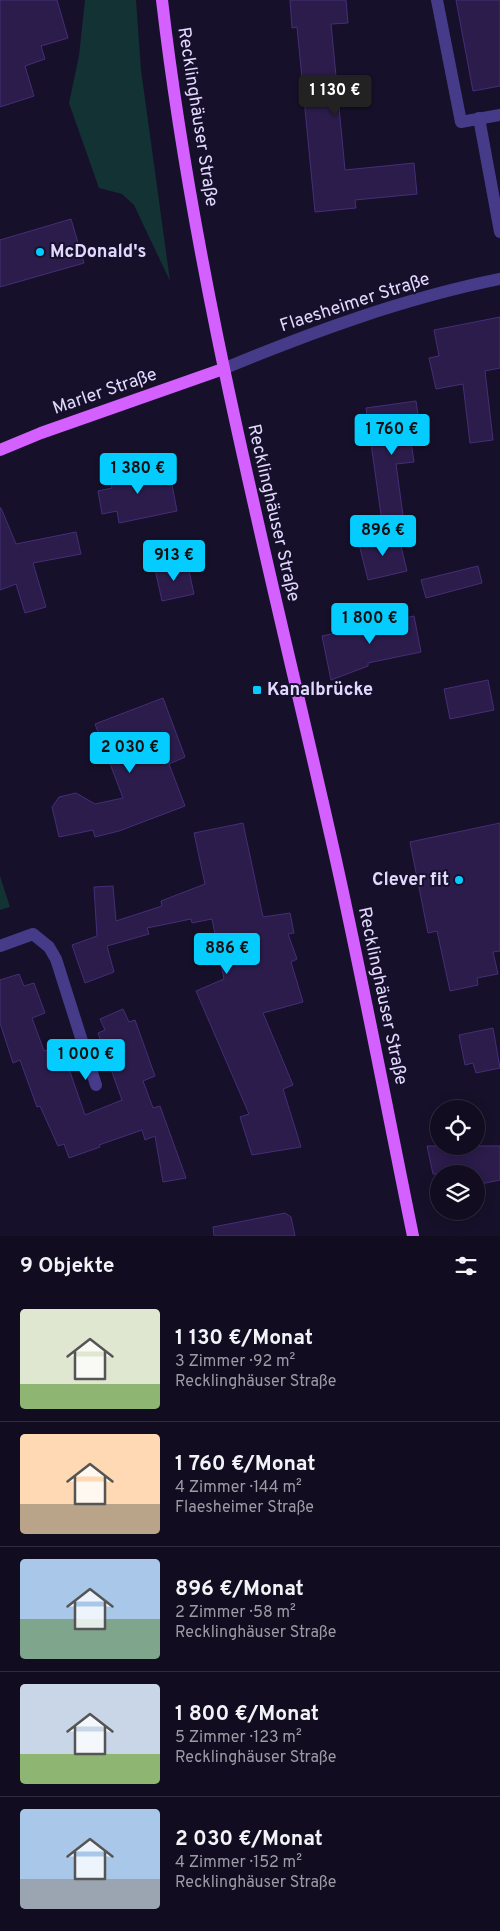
<!DOCTYPE html>
<html lang="de">
<meta charset="utf-8">
<style>
body{margin:0;font-family:Overpass,sans-serif;background:#1e1a2d;color:#f1f3f6;height:100vh;display:flex;flex-direction:column;font-size:19px;white-space:nowrap}
*{box-sizing:border-box;margin:0}
p{font-size:16px;color:#9c9ba5}
.icon{flex:none;width:28px;height:28px;fill:none;stroke:currentColor;stroke-width:2;stroke-linecap:round;stroke-linejoin:round}
.map{position:relative;height:1236px;overflow:hidden}
.side{display:flex;flex-direction:column;background:#110c20;flex:1}
.side>*{flex:none}
.tools{position:absolute;left:430px;top:1100px;display:grid;gap:10px}
.tools a{display:grid;place-items:center;width:55px;height:55px;border-radius:50%;background:#110c20;box-shadow:0 2px 12px #0003,0 0 0 1px #302c3e;font-size:25px}
.price{position:absolute;translate:-50% -42px;padding:0 11px;border-radius:5px;background:#05ccff;color:#111;font-size:16px;line-height:32px;filter:drop-shadow(0 1px 2px #0008)}
.price::after{content:'';position:absolute;left:50%;top:30px;width:15px;height:11px;margin-left:-8px;background:inherit;clip-path:polygon(0 0,100% 0,50% 100%)}
.price.selected{background:#222;color:#fff}
ul{padding:0;list-style:none}
li{display:flex;align-items:center;gap:15px;height:125px;padding:0 20px}
li+li{border-top:1px solid #302c3e}
li span{display:grid;place-items:center;flex:none;width:140px;height:100px;border-radius:5px;color:#555}
li>.icon{margin-inline-start:auto}
span .icon{width:60px;height:60px;fill:#fffc;stroke-width:1}
li b{font-size:21px}
h2{display:flex;justify-content:space-between;align-items:center;height:60px;padding:0 20px;font-size:21px}
.map>svg:first-child{display:block}
.green{fill:#133234}
.building{fill:#2b1c4b;stroke:#442e77}
.lines{fill:none;stroke-linecap:round;stroke-linejoin:round}
.minor{stroke:#463b89;stroke-width:12}
.major{stroke:#d460ff;stroke-width:12}
.poi-dot{fill:#05ccff;stroke:#17102a;stroke-width:2}
.labels{text-anchor:middle;dominant-baseline:central;stroke-width:4;stroke-linejoin:round;paint-order:stroke}
.street-label{font-size:18px;fill:#e2d9ff;stroke:#17102a}
.poi-label{font-size:18px;font-weight:bold;fill:#e2d9ff;stroke:#17102a;text-anchor:start}
</style>
<div class="map">
<svg width="500" height="1236" viewBox="0 0 500 1236">
<rect width="100%" height="100%" fill="#17102a"/>
<g class="green">
<polygon points="85,0 136,0 141,70 170,281 134,205 122,194 99,188 69,103 79,56"/>
<polygon points="0,876 10,907 0,910"/>
</g>
<g class="building">
<polygon points="0,0 57,0 68,38 41,46 45,59 25,66 34,96 0,107"/>
<polygon points="290,0 346,0 348,23 331,24 345,170 414,163 417,194 355,200 356,208 315,212 297,27 292,28"/>
<polygon points="456,0 500,0 500,86 473,91"/>
<polygon points="71,219 84,263 0,287 0,240"/>
<polygon points="500,317 500,368 485,371 493,440 470,443 463,384 436,389 429,358 439,356 434,330"/>
<polygon points="416,401 422,441 411,442 414,462 396,464 405,530 384,536 366,408"/>
<polygon points="150,465 151,474 160,472 161,481 171,479 177,511 119,523 117,511 102,514 98,491 112,488 109,474"/>
<polygon points="0,508 1,508 16,544 76,532 81,554 33,563 46,607 25,613 16,584 0,590"/>
<polygon points="398,534 407,571 368,580 359,544"/>
<polygon points="187,562 194,594 162,601 155,569"/>
<polygon points="478,566 482,583 426,598 421,580"/>
<polygon points="414,616 421,652 368,663 368,666 331,680 322,636"/>
<polygon points="488,680 494,710 450,719 444,689"/>
<polygon points="163,698 185,757 169,764 185,806 119,831 95,837 93,830 59,837 52,807 59,797 76,793 95,804 123,798 95,724"/>
<polygon points="243,823 263,917 290,913 294,933 288,934 297,959 291,962 303,1002 263,1013 293,1085 283,1089 301,1147 252,1155 240,1117 249,1114 196,991 224,979 212,919 192,923 191,919 147,928 149,934 107,946 114,972 85,983 72,945 97,936 94,887 113,886 116,921 162,906 161,901 205,884 194,833"/>
<polygon points="500,823 500,951 493,952 498,974 477,978 478,985 450,991 437,931 428,933 410,842"/>
<polygon points="19,974 24,986 34,983 45,1013 32,1018 44,1051 61,1046 85,1115 122,1100 98,1033 105,1030 100,1019 123,1009 129,1022 135,1020 155,1076 143,1081 153,1108 160,1106 186,1178 163,1182 155,1136 145,1140 142,1130 99,1145 100,1147 69,1158 64,1144 58,1146 40,1106 37,1107 20,1060 13,1063 0,1023 0,980"/>
<polygon points="493,1028 500,1068 476,1073 473,1063 465,1065 459,1035"/>
<polygon points="427,1146 500,1146 500,1180 476,1185 476,1174 433,1174"/>
<polygon points="285,1213 291,1217 295,1236 214,1236 213,1227"/>
</g>
<g class="lines">
<g class="minor">
<polyline points="437,0 461,122 500,115"/>
<polyline points="479,118 500,232"/>
<path d="M223,369C312,332 405,298 500,279"/>
<polyline points="0,946 33,934 49,947 56,959 96,1085"/>
</g>
<g class="major">
<path d="M162,0C195,284 268,560 331,838C361,970 386,1104 413,1236"/>
<polyline points="0,450 41,433 223,369"/>
</g>
</g>
<g class="poi-dot">
<circle cx="40" cy="252" r="5"/>
<rect x="252" y="685" width="10" height="10" rx="2.5"/>
<circle cx="459" cy="880" r="5"/>
</g>
<g class="labels">
<g class="street-label">
<text transform="translate(197 117) rotate(81)">Recklinghäuser Straße</text>
<text transform="translate(355 303) rotate(-18)">Flaesheimer Straße</text>
<text transform="translate(105 392) rotate(-19)">Marler Straße</text>
<text transform="translate(273 513) rotate(77)">Recklinghäuser Straße</text>
<text transform="translate(382 996) rotate(78)">Recklinghäuser Straße</text>
</g>
<g class="poi-label">
<text x="50" y="252">McDonald's</text>
<text x="267" y="690">Kanalbrücke</text>
<text x="449" y="880" text-anchor="end">Clever fit</text>
</g>
</g>
</svg>
<div class="tools">
<a><svg class="icon" aria-label="locate" viewBox="0 0 24 24"><circle cx="12" cy="12" r="6"/><path d="M12 2v4M12 18v4M2 12h4M18 12h4"/></svg></a>
<a><svg class="icon" aria-label="layers" viewBox="0 0 24 24"><path d="M12 4l9 5-9 5-9-5zM3 14l9 5 9-5"/></svg></a>
</div>
<b class="price selected" style="left:335px;top:117px">1 130 €</b>
<b class="price" style="left:392px;top:456px">1 760 €</b>
<b class="price" style="left:138px;top:495px">1 380 €</b>
<b class="price" style="left:383px;top:557px">896 €</b>
<b class="price" style="left:174px;top:582px">913 €</b>
<b class="price" style="left:370px;top:645px">1 800 €</b>
<b class="price" style="left:130px;top:774px">2 030 €</b>
<b class="price" style="left:227px;top:975px">886 €</b>
<b class="price" style="left:86px;top:1081px">1 000 €</b>
</div>
<section class="side">
<h2>9 Objekte<svg class="icon" aria-label="filters" viewBox="0 0 24 24"><path d="M4 7h16M4 17h16"/><circle cx="9" cy="7" r="2"/><circle cx="15" cy="17" r="2"/></svg></h2>
<ul>
<li><span style="background:linear-gradient(#dfe7d0 75%,#8fb573 0)"><svg class="icon" aria-label="home" viewBox="0 0 24 24"><path d="M3 11l9-7 9 7M6 9v11h12V9"/></svg></span><div><b>1 130 €/Monat</b><p>3 Zimmer · 92 m²</p><p>Recklinghäuser Straße</p></div></li>
<li><span style="background:linear-gradient(#ffd9b3 70%,#b9a48a 0)"><svg class="icon" aria-label="home" viewBox="0 0 24 24"><path d="M3 11l9-7 9 7M6 9v11h12V9"/></svg></span><div><b>1 760 €/Monat</b><p>4 Zimmer · 144 m²</p><p>Flaesheimer Straße</p></div></li>
<li><span style="background:linear-gradient(#a9c7e8 60%,#7fa58c 0)"><svg class="icon" aria-label="home" viewBox="0 0 24 24"><path d="M3 11l9-7 9 7M6 9v11h12V9"/></svg></span><div><b>896 €/Monat</b><p>2 Zimmer · 58 m²</p><p>Recklinghäuser Straße</p></div></li>
<li><span style="background:linear-gradient(#c9d6e8 70%,#8fb573 0)"><svg class="icon" aria-label="home" viewBox="0 0 24 24"><path d="M3 11l9-7 9 7M6 9v11h12V9"/></svg></span><div><b>1 800 €/Monat</b><p>5 Zimmer · 123 m²</p><p>Recklinghäuser Straße</p></div></li>
<li><span style="background:linear-gradient(#a9c7e8 70%,#9aa5b1 0)"><svg class="icon" aria-label="home" viewBox="0 0 24 24"><path d="M3 11l9-7 9 7M6 9v11h12V9"/></svg></span><div><b>2 030 €/Monat</b><p>4 Zimmer · 152 m²</p><p>Recklinghäuser Straße</p></div></li>
</ul>
</section>
